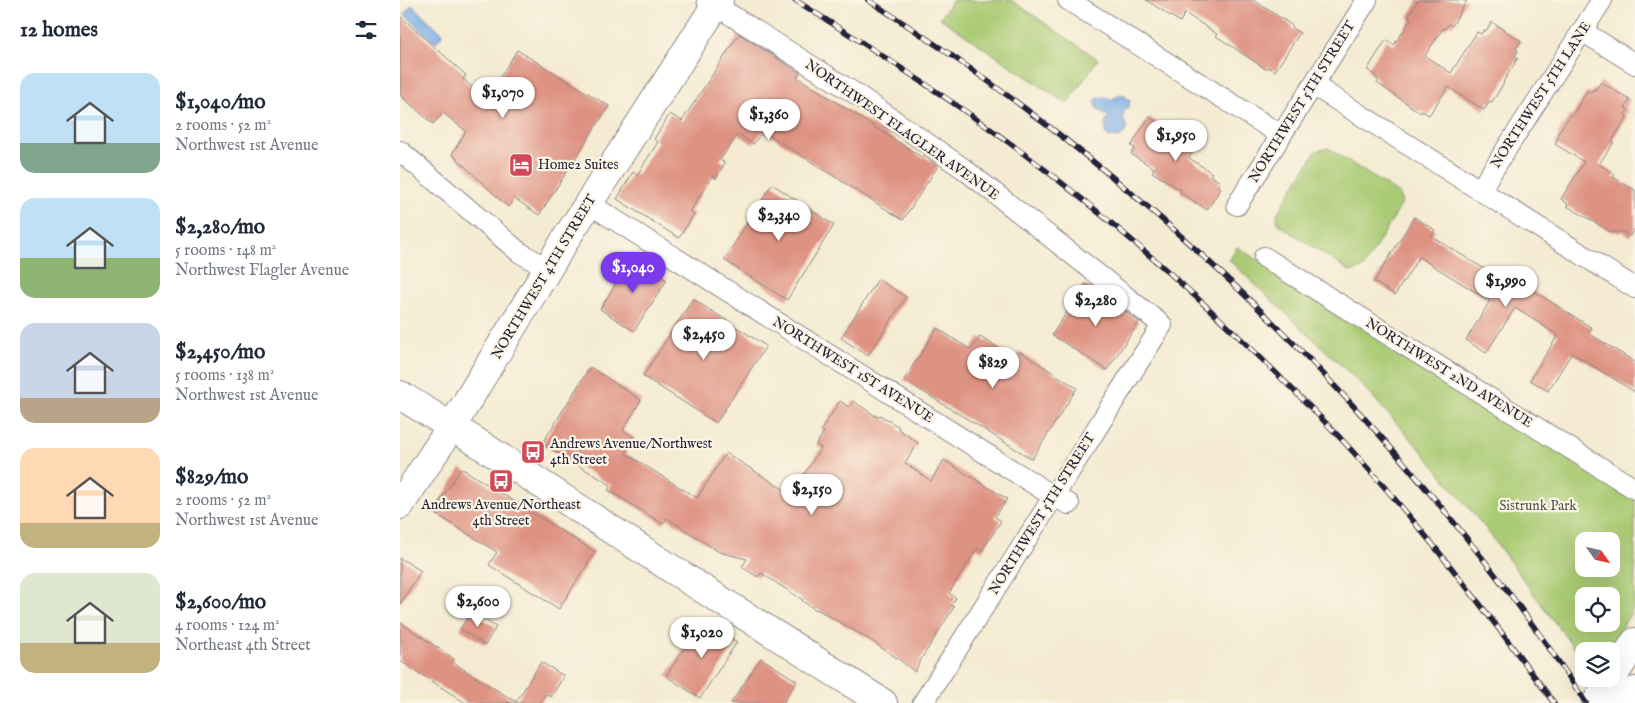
<!DOCTYPE html>
<meta charset="utf-8">
<style>
body{margin:0;font-family:"IM FELL English",serif;background:#f6f6f7;color:#1f2937;height:100vh;display:flex;flex-direction:column;font-size:19px;white-space:nowrap}
*{box-sizing:border-box;margin:0}
p{font-size:16px;color:#747a83}
.icon{flex:none;width:28px;height:28px;fill:none;stroke:currentColor;stroke-width:2;stroke-linecap:round;stroke-linejoin:round}
.map{position:relative;flex:1;overflow:hidden}
.sheet{display:flex;flex-direction:column;background:#fff;width:400px}
.sheet>*{flex:none}
.needle{width:32px;rotate:124deg}
.controls{position:absolute;left:1175px;top:532px;display:grid;gap:10px}
.controls a{display:grid;place-items:center;width:45px;height:45px;border-radius:10px;background:#fff;box-shadow:0 5px 20px #0002;font-size:25px}
.price{position:absolute;translate:-50% -42px;padding:0 11px;border-radius:18px;background:#fff;color:#222;font-size:16px;line-height:32px;filter:drop-shadow(0 1px 2px #0008)}
.price::after{content:'';position:absolute;left:50%;top:30px;width:15px;height:11px;margin-left:-8px;background:inherit;clip-path:polygon(0 0,100% 0,50% 100%)}
.price.selected{background:#7c3aed;color:#fff}
ul{padding:0;list-style:none}
li{display:flex;align-items:center;gap:15px;height:125px;padding:0 20px}
li span{display:grid;place-items:center;flex:none;width:140px;height:100px;border-radius:15px;color:#555}
li>.icon{margin-inline-start:auto}
span .icon{width:60px;height:60px;fill:#fffc;stroke-width:1}
li b{font-size:21px}
h2{display:flex;justify-content:space-between;align-items:center;height:60px;padding:0 20px;font-size:21px}
main{display:flex;flex:1;min-height:0}
.map>svg:first-child{display:block}
.green{fill:#aacb74;stroke:#667658;fill-rule:evenodd}
.water{fill:#77ace5;stroke:#4c6790}
.building{fill:#de9282}
.lines{fill:none;stroke-linecap:round;stroke-linejoin:round}
.street-casing{stroke:#8b8686;stroke-width:22}
.secondary-casing{stroke:#8b8686;stroke-width:30}
.street{stroke:#fff;stroke-width:20}
.secondary{stroke:#fff;stroke-width:28}
.rail-casing{stroke:#22223b;stroke-width:5.5}
.rail{stroke:#fcf5e5;stroke-width:4;stroke-dasharray:11;stroke-linecap:butt}
.labels{text-anchor:middle;dominant-baseline:central;stroke-width:4.5;stroke-linejoin:round;paint-order:stroke}
.street-label{font-size:14px;fill:#22223b;stroke:#fcf5e5}
.poi-label{font-size:14px;fill:#22223b;stroke:#fcf5e5;text-anchor:start}
.park-label{font-size:14px;fill:#4b554c;stroke:#fcf5e5}
</style>
<main>
<section class="sheet">
<h2>12 homes<svg class="icon" aria-label="filters" viewBox="0 0 24 24"><path d="M4 7h16M4 17h16"/><circle cx="9" cy="7" r="2"/><circle cx="15" cy="17" r="2"/></svg></h2>
<ul>
<li><span style="background:linear-gradient(#bfe0f5 70%,#7fa58c 0)"><svg class="icon" aria-label="home" viewBox="0 0 24 24"><path d="M3 11l9-7 9 7M6 9v11h12V9"/></svg></span><div><b>$1,040/mo</b><p>2 rooms · 52 m²</p><p>Northwest 1st Avenue</p></div></li>
<li><span style="background:linear-gradient(#bfe0f5 60%,#8fb573 0)"><svg class="icon" aria-label="home" viewBox="0 0 24 24"><path d="M3 11l9-7 9 7M6 9v11h12V9"/></svg></span><div><b>$2,280/mo</b><p>5 rooms · 148 m²</p><p>Northwest Flagler Avenue</p></div></li>
<li><span style="background:linear-gradient(#c9d6e8 75%,#b9a48a 0)"><svg class="icon" aria-label="home" viewBox="0 0 24 24"><path d="M3 11l9-7 9 7M6 9v11h12V9"/></svg></span><div><b>$2,450/mo</b><p>5 rooms · 138 m²</p><p>Northwest 1st Avenue</p></div></li>
<li><span style="background:linear-gradient(#ffd9b3 75%,#c2b280 0)"><svg class="icon" aria-label="home" viewBox="0 0 24 24"><path d="M3 11l9-7 9 7M6 9v11h12V9"/></svg></span><div><b>$829/mo</b><p>2 rooms · 52 m²</p><p>Northwest 1st Avenue</p></div></li>
<li><span style="background:linear-gradient(#dfe7d0 70%,#c2b280 0)"><svg class="icon" aria-label="home" viewBox="0 0 24 24"><path d="M3 11l9-7 9 7M6 9v11h12V9"/></svg></span><div><b>$2,600/mo</b><p>4 rooms · 124 m²</p><p>Northeast 4th Street</p></div></li>
</ul>
</section>
<div class="map">
<svg width="1235" height="703" viewBox="0 0 1235 703">
<rect width="100%" height="100%" fill="#fcf5e5"/>
<filter id="ink" filterUnits="userSpaceOnUse"><feTurbulence type="fractalNoise" baseFrequency=".02" numOctaves="2"/><feDisplacementMap in="SourceGraphic" scale="10" xChannelSelector="R" yChannelSelector="G"/><feConvolveMatrix kernelMatrix="1 2 1 2 8 2 1 2 1" color-interpolation-filters="sRGB"/></filter>
<filter id="wash" filterUnits="userSpaceOnUse"><feTurbulence type="fractalNoise" baseFrequency=".0096" numOctaves="4" result="noise"/><feDisplacementMap in="SourceGraphic" scale="20" xChannelSelector="R" yChannelSelector="G"/><feGaussianBlur stdDeviation="1.12" result="paint"/><feColorMatrix in="noise" values="0 0 0 0 0 0 0 0 0 0 0 0 0 0 0 0 0 1.4 0 .05"/><feComposite in="paint" operator="in"/></filter>
<g filter="url(#wash)">
<rect width="100%" height="100%" fill="#f4ebd2"/>
<g class="green">
<polygon points="553,0 611,0 698,59 667,104 540,18"/>
<polygon points="928,148 999,194 1002,204 963,268 951,272 878,224 877,214 916,151"/>
<path d="M837,247L1226,496L1235,482V606L1207,651H1184V662L1086,529L1021,450L961,384L829,260ZM1184,541H1211V569H1184ZM1184,596H1211V624H1184Z"/>
</g>
<g class="water">
<polygon points="12,5 43,34 35,43 4,14"/>
<path d="M722,95L725,96L730,101L728,108C713,120 738,124 719,138L710,137L706,134L705,124L708,117C703,110 695,112 695,101C701,95 704,97 712,99Z"/>
</g>
<g id="blocks">
<g class="building">
<polygon points="746,0 853,0 893,26 892,28 900,33 875,71 868,67 866,69 848,57 816,36 817,34 785,13 780,22"/>
<polygon points="1018,0 1067,0 1052,26 1049,24 1045,29 1043,28 1025,56 1051,73 1077,32 1081,34 1084,30 1086,31 1092,22 1121,41 1116,49 1118,51 1115,56 1118,58 1103,82 1104,83 1092,102 1090,101 1084,110 1048,87 1029,115 1022,111 1021,113 977,83 979,80 975,78 976,76 967,70 986,40 994,45 1011,19 1008,17"/>
<polygon points="0,16 66,75 63,79 86,100 117,50 209,106 139,215 114,198 108,207 52,154 66,131 43,113 33,124 0,95"/>
<polygon points="339,34 400,73 397,77 523,158 524,156 538,166 503,220 363,131 353,144 338,134 320,160 325,163 316,178 312,176 290,212 294,214 279,238 217,199 233,172 237,175 258,142 254,139 270,114 282,121"/>
<polygon points="1201,82 1230,100 1225,108 1228,110 1225,115 1227,117 1212,141 1214,142 1199,164 1215,174 1213,177 1235,190 1235,228 1230,236 1221,231 1219,233 1214,231 1213,233 1167,206 1168,204 1161,199 1184,162 1155,144 1159,136 1157,135 1170,115 1172,116 1187,91 1191,93 1193,89 1195,90"/>
<polygon points="749,117 779,136 782,131 799,142 789,158 812,173 810,175 820,182 817,186 821,188 807,210 780,192 781,190 752,172 754,168 731,154 735,148 731,146"/>
<polygon points="372,184 434,225 387,300 324,260"/>
<polygon points="1014,217 1035,230 1031,236 1104,281 1108,275 1192,328 1188,333 1235,362 1235,392 1172,353 1148,391 1130,380 1158,335 1115,308 1086,353 1066,340 1090,301 1019,257 995,295 974,282"/>
<polygon points="232,258 267,280 234,331 200,309"/>
<polygon points="478,279 506,297 468,356 441,338"/>
<polygon points="685,284 712,301 739,322 707,370 652,335"/>
<polygon points="293,299 366,346 316,423 243,376"/>
<polygon points="537,328 571,350 580,337 615,358 619,351 677,388 632,459 504,380"/>
<polygon points="190,367 241,400 223,430 235,438 225,453 297,498 326,453 391,494 421,448 416,445 424,432 421,430 440,401 449,407 453,401 477,417 480,415 499,427 498,429 518,443 505,463 531,481 544,460 607,499 595,517 601,521 582,551 577,548 549,593 556,598 551,605 554,607 520,661 515,672 500,660 467,638 417,609 416,610 402,601 403,600 361,573 358,577 342,567 347,559 319,552 267,518 263,524 208,490 211,485 142,444"/>
<polygon points="61,468 195,552 159,609 89,565 97,552 33,512"/>
<polygon points="0,558 21,571 0,604"/>
<polygon points="71,612 96,627 85,645 60,629"/>
<polygon points="303,620 337,642 300,698 266,676"/>
<polygon points="0,622 54,659 52,662 116,702 141,662 164,676 151,697 146,694 140,703 66,703 0,661"/>
<polygon points="361,658 397,681 383,703 331,703"/>
</g>
</g>
</g>
<g filter="url(#ink)">
<use href="#blocks" fill-opacity="0" stroke="#8b8686" stroke-width="1"/>
<g class="lines">
<defs>
<g id="street">
<polyline points="307,0 459,96 564,169 762,325 523,703"/>
<polyline points="668,0 881,135"/>
<polyline points="1182,31 1235,64"/>
<polyline points="913,85 1235,288"/>
<polyline points="0,151 119,252 148,269"/>
<polyline points="1080,190 1202,0"/>
<polyline points="188,203 653,496 669,504"/>
<polyline points="837,205 967,0"/>
<polyline points="864,257 1235,489"/>
</g>
<g id="secondary">
<polyline points="0,395 75,441 295,584 483,703"/>
<polyline points="0,505 57,418 167,237 319,0"/>
<polyline points="1196,703 1235,642"/>
<polyline points="1227,703 1235,691"/>
</g>
</defs>
<use href="#street" class="street-casing"/>
<use href="#secondary" class="secondary-casing"/>
<use href="#street" class="street"/>
<use href="#secondary" class="secondary"/>
<defs>
<g id="rail">
<path d="M395,0C465,44 534,88 600,136C695,205 783,282 867,364C893,390 919,415 944,442C1020,524 1088,613 1154,703"/>
<path d="M468,0C684,137 875,306 1038,503C1091,567 1141,633 1186,703"/>
</g>
</defs>
<use href="#rail" class="rail-casing"/>
<use href="#rail" class="rail"/>
</g>
</g>
<defs>
<symbol id="hotel-square" viewBox="-11 -11 22 22"><rect x="-9" y="-9" width="18" height="18" rx="4" fill="#d1495b" stroke="#fcf5e5"/><path d="M-6-4.5h1.5V1H6V5H4.5V3h-9V5H-6ZM-4 0a1.8 1.8 0 1 1 3.6 0ZM.5 0V-2.5h3Q6-2.5 6 0Z" fill="#fff"/></symbol>
<symbol id="bus-square" viewBox="-11 -11 22 22"><rect x="-9" y="-9" width="18" height="18" rx="4" fill="#d1495b" stroke="#fcf5e5"/><path d="M-5-6H5V4H4V6H2V4H-2V6H-4V4H-5ZM-3.5-4V0h7V-4ZM-3.5 1.2v1.5H-2V1.2ZM2 1.2v1.5H3.5V1.2Z" fill="#fff"/></symbol>
</defs>
<g fill-rule="evenodd">
<use href="#hotel-square" x="107" y="151" width="28" height="28"/>
<use href="#bus-square" x="119" y="438" width="28" height="28"/>
<use href="#bus-square" x="87" y="467" width="28" height="28"/>
</g>
<g class="labels">
<g class="street-label">
<text transform="translate(1141 95) rotate(-57)">NORTHWEST 5TH LANE</text>
<text transform="translate(902 102) rotate(-58)">NORTHWEST 5TH STREET</text>
<text transform="translate(502 130) rotate(35)">NORTHWEST FLAGLER AVENUE</text>
<text transform="translate(144 277) rotate(-59)">NORTHWEST 4TH STREET</text>
<text transform="translate(453 370) rotate(32)">NORTHWEST 1ST AVENUE</text>
<text transform="translate(1049 373) rotate(32)">NORTHWEST 2ND AVENUE</text>
<text transform="translate(642 514) rotate(-58)">NORTHWEST 5TH STREET</text>
</g>
<g class="poi-label">
<text x="138" y="165">Home2 Suites</text>
<text x="150" y="444">Andrews Avenue/Northwest<tspan x="150" dy="16">4th Street</tspan></text>
<text x="101" y="505" text-anchor="middle">Andrews Avenue/Northeast<tspan x="101" dy="16">4th Street</tspan></text>
</g>
<g class="park-label">
<text x="1138" y="506">Sistrunk Park</text>
</g>
</g>
</svg>
<div class="controls">
<a><svg class="needle" viewBox="-14 -14 28 28"><path d="M0-13l5 13h-10z" fill="#e53935"/><path d="M0 13l5-13h-10z" fill="#747a83"/></svg></a>
<a><svg class="icon" aria-label="locate" viewBox="0 0 24 24"><circle cx="12" cy="12" r="6"/><path d="M12 2v4M12 18v4M2 12h4M18 12h4"/></svg></a>
<a><svg class="icon" aria-label="layers" viewBox="0 0 24 24"><path d="M12 4l9 5-9 5-9-5zM3 14l9 5 9-5"/></svg></a>
</div>
<b class="price" style="left:103px;top:119px">$1,070</b>
<b class="price" style="left:369px;top:141px">$1,360</b>
<b class="price" style="left:776px;top:162px">$1,950</b>
<b class="price" style="left:379px;top:242px">$2,340</b>
<b class="price selected" style="left:233px;top:294px">$1,040</b>
<b class="price" style="left:1106px;top:308px">$1,990</b>
<b class="price" style="left:696px;top:327px">$2,280</b>
<b class="price" style="left:304px;top:361px">$2,450</b>
<b class="price" style="left:593px;top:389px">$829</b>
<b class="price" style="left:412px;top:516px">$2,150</b>
<b class="price" style="left:78px;top:628px">$2,600</b>
<b class="price" style="left:302px;top:659px">$1,020</b>
</div>
</main>
